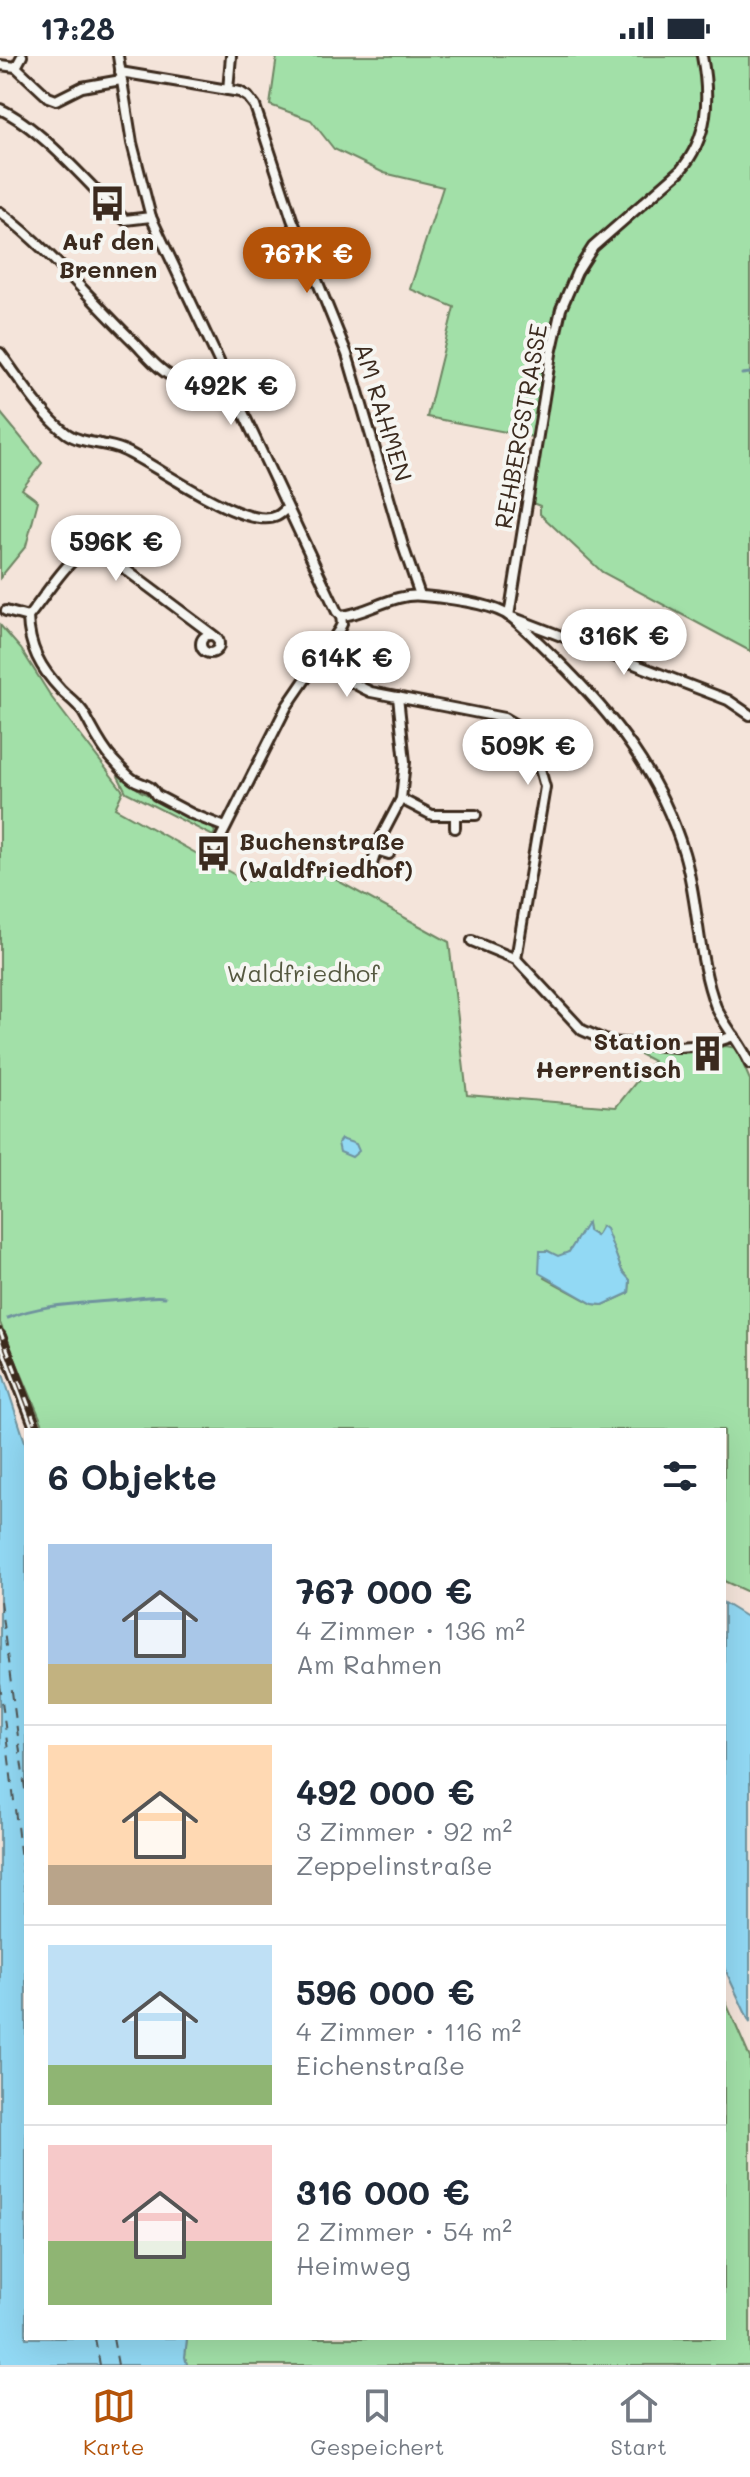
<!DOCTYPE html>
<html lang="de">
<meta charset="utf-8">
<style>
body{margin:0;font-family:Mali,sans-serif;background:#f6f6f7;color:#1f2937;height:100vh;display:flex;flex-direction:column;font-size:30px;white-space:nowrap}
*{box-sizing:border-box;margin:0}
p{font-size:26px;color:#747a83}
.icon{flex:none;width:44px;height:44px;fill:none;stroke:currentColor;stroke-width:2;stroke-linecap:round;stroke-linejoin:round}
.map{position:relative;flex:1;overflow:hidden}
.sheet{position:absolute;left:24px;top:1372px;width:702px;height:912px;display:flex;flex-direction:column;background:#fff;border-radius:0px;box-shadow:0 8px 32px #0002}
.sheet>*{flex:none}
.price{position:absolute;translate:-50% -68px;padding:0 18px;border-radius:28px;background:#fff;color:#222;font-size:26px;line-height:52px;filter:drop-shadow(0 2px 4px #0008)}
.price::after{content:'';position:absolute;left:50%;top:48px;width:24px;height:18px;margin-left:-12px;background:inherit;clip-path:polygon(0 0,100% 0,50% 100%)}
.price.active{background:#b45309;color:#fff}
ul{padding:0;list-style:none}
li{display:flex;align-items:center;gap:24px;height:200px;padding:0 24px}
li+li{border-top:2px solid #e0e1e3}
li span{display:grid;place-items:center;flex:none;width:224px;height:160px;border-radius:0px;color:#555}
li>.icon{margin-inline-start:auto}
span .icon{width:96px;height:96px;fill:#fffc;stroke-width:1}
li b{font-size:34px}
h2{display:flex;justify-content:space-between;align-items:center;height:96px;padding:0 24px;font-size:34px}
.status{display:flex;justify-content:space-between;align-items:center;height:56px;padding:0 40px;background:#fff;direction:ltr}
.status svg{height:22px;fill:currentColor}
.dock{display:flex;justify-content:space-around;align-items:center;height:112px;border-top:2px solid #e0e1e3;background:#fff;font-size:22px;color:#747a83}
.dock a{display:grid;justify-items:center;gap:4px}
.dock .active{color:#b45309}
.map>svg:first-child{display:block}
.green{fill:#a2e0a8;stroke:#6e8563;stroke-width:2;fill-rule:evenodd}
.water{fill:#92d9f4;stroke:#6f939e;stroke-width:2}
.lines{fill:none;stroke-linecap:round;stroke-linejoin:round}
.stream{stroke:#6f939e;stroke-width:3}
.ferry{stroke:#515654;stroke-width:2;stroke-dasharray:10 8;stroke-linecap:butt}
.minor-casing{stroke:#3b2a1e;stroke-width:14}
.minor{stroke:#f6f6f2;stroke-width:8}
.rail-casing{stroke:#3b2a1e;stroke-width:6}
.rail{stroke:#f6f6f2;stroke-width:3;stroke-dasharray:9;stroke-linecap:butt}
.labels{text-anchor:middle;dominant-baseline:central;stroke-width:8;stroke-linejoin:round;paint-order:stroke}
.poi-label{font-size:24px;font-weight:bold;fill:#3b2a1e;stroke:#f6f6f2}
.street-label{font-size:24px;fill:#3b2a1e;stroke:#f6f6f2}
.park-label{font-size:24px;fill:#555840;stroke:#f6f6f2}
</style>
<div class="status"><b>17:28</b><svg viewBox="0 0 49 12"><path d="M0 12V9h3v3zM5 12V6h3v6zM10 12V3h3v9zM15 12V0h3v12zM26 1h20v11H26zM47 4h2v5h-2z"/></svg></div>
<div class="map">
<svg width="750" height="2309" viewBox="0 0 750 2309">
<rect width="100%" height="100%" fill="#f4e4da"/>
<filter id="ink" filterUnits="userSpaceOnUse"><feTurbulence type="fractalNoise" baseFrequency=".0125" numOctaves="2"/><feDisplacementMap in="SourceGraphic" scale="16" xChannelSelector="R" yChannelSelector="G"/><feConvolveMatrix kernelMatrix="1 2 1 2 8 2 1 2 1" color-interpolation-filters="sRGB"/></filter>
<g filter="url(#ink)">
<g class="green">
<polygon points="277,0 750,0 750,595 602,516 540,458 540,450 530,446 538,382 427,361 454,251 410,233 443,131 384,117 334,93 311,64 270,49"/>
<polygon points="0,356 42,407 22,433 38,445 26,490 0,522"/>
<path d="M0,569L21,593L52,642L123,735L115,752L246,825L322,816L449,886L467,1039L616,1051L653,1005L632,994L683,996L726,990L736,992L750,1024V1537L724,1525V1374H45L0,1267ZM587,1168L588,1175L597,1180L601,1171L606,1174L622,1215L630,1224L629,1237L603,1249L593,1248L545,1222L548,1195L558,1201L569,1196Z"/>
<polygon points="121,718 140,735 211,770 215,776 213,780 126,736 118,720"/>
<polygon points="724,1942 750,2002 750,2309 187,2309 185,2301 187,2282 724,2282"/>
</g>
<g class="water">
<polygon points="341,1083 356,1088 359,1095 352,1101 340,1096 338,1087"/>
<polygon points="587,1167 588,1175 596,1180 602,1170 606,1173 622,1215 630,1224 629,1237 603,1249 593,1248 539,1217 540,1195 548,1195 558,1200 569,1196"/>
<polygon points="0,1309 26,1389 26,2282 187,2282 185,2301 187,2309 0,2309"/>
<polygon points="724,1547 750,1563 750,1967 724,1911"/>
</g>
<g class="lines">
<g class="stream">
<polyline points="742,318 750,317"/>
<path d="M8,1262C44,1247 82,1248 121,1244C136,1243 150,1239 165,1241"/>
</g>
<g class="ferry">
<polyline points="0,1545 26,1741"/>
<polyline points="0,1628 26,1845"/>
<polyline points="95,2282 100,2309"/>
<polyline points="113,2282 118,2309"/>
</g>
<defs>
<g id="minor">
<polyline points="22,0 16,11 48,41 56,44 82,31 121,24"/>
<polyline points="118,0 132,87 151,161 337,556 341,560"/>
<path d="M702,0C710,42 709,81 680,115L593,191L577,216L561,253L551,298L509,560L728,644L750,659"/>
<polyline points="0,9 16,11"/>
<polyline points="120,16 240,36 248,41 255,50 292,163 347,298 404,493 420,539"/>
<polyline points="228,34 231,0"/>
<path d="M0,53C42,72 91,131 125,164L151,161"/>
<path d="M0,156C49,193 89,242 133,285C146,298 162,319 180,324C193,328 210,319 222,315"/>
<path d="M0,297C19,322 41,358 66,377C81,388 105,386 123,394C154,407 245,476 277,460C281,458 284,455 287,452"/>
<path d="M6,555L28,561C29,591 40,612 61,634C68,641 77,647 83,656C93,673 100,690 113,704C119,710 129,722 136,725C145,729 151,729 156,739L192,758L225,771"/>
<path d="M341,560C368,558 394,536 423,540C446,542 492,547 511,561C526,573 541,589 555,602C613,659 660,718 684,797C699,847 697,902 716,951C725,971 741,987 750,1008"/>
<path d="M28,561C41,546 71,497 89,494C94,494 98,495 102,496L213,579"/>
<circle cx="210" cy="588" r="9"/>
<path d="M322,599C337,616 350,627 371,636L504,662L521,672L532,684L545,731L516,903"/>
<polyline points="401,743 432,759 476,759"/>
<polyline points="455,759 455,772"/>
<polyline points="215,793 287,650 339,574 342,568 341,560"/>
<polyline points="376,794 389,798"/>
<polyline points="372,808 380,783 401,743 405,706 398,641"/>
<polyline points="472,885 516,903 582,974 609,986 678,991 706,989 734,980"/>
<polyline points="0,1280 36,1374"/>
</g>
</defs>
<use href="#minor" class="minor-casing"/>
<use href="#minor" class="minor"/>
<defs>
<polyline id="rail" points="0,1274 38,1374"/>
</defs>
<use href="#rail" class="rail-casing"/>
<use href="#rail" class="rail"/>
</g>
</g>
<defs>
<symbol id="bus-bare" viewBox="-9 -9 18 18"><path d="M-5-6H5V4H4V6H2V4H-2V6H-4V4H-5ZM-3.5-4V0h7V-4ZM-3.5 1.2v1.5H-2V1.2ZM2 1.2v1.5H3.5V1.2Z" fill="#3b2a1e" stroke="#f6f6f2" stroke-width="2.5" paint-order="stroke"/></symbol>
<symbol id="building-bare" viewBox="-9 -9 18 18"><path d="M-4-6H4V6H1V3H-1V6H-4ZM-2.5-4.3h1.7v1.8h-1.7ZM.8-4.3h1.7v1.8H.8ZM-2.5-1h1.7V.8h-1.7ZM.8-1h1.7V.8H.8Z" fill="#3b2a1e" stroke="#f6f6f2" stroke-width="2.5" paint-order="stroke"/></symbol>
</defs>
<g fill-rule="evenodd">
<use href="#bus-bare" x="82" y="122" width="51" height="51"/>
<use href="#bus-bare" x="188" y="772" width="51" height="51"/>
<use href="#building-bare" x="682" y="972" width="51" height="51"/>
</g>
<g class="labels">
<g class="poi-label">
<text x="108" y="184">Auf den<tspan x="108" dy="28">Brennen</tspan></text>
<text x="239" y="784" text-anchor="start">Buchenstraße<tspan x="239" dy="28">(Waldfriedhof)</tspan></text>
<text x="681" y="984" text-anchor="end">Station<tspan x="681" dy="28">Herrentisch</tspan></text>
</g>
<g class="street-label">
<text transform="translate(384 356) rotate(73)">AM RAHMEN</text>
<text transform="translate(520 370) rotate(-80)">REHBERGSTRASSE</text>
</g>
<g class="park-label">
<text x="303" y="916">Waldfriedhof</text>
</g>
</g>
</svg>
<b class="price active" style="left:307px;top:239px">767K €</b>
<b class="price" style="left:231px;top:371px">492K €</b>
<b class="price" style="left:116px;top:527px">596K €</b>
<b class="price" style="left:624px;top:621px">316K €</b>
<b class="price" style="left:347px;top:643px">614K €</b>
<b class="price" style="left:528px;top:731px">509K €</b>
<section class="sheet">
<h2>6 Objekte<svg class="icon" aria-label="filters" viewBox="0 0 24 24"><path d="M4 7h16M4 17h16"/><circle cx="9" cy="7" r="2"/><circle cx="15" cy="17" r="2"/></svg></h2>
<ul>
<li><span style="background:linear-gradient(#a9c7e8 75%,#c2b280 0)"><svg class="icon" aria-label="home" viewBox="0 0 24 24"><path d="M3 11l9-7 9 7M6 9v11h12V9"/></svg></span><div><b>767 000 €</b><p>4 Zimmer · 136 m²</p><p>Am Rahmen</p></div></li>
<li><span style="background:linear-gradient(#ffd9b3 75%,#b9a48a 0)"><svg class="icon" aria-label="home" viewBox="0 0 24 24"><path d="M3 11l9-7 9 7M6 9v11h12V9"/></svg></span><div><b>492 000 €</b><p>3 Zimmer · 92 m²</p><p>Zeppelinstraße</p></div></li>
<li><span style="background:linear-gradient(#bfe0f5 75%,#8fb573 0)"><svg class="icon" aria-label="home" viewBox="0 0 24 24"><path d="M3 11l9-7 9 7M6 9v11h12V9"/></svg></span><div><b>596 000 €</b><p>4 Zimmer · 116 m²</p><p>Eichenstraße</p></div></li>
<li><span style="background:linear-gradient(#f6c9c9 60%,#8fb573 0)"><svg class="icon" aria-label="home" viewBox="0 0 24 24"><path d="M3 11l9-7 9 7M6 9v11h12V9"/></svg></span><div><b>316 000 €</b><p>2 Zimmer · 54 m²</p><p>Heimweg</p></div></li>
</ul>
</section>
</div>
<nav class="dock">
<a class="active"><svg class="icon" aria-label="map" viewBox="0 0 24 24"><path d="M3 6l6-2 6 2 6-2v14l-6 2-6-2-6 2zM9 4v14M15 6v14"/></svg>Karte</a>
<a><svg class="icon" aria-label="saved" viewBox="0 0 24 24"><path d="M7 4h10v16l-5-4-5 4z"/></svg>Gespeichert</a>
<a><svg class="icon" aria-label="home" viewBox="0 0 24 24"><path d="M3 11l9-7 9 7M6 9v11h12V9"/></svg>Start</a>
</nav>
